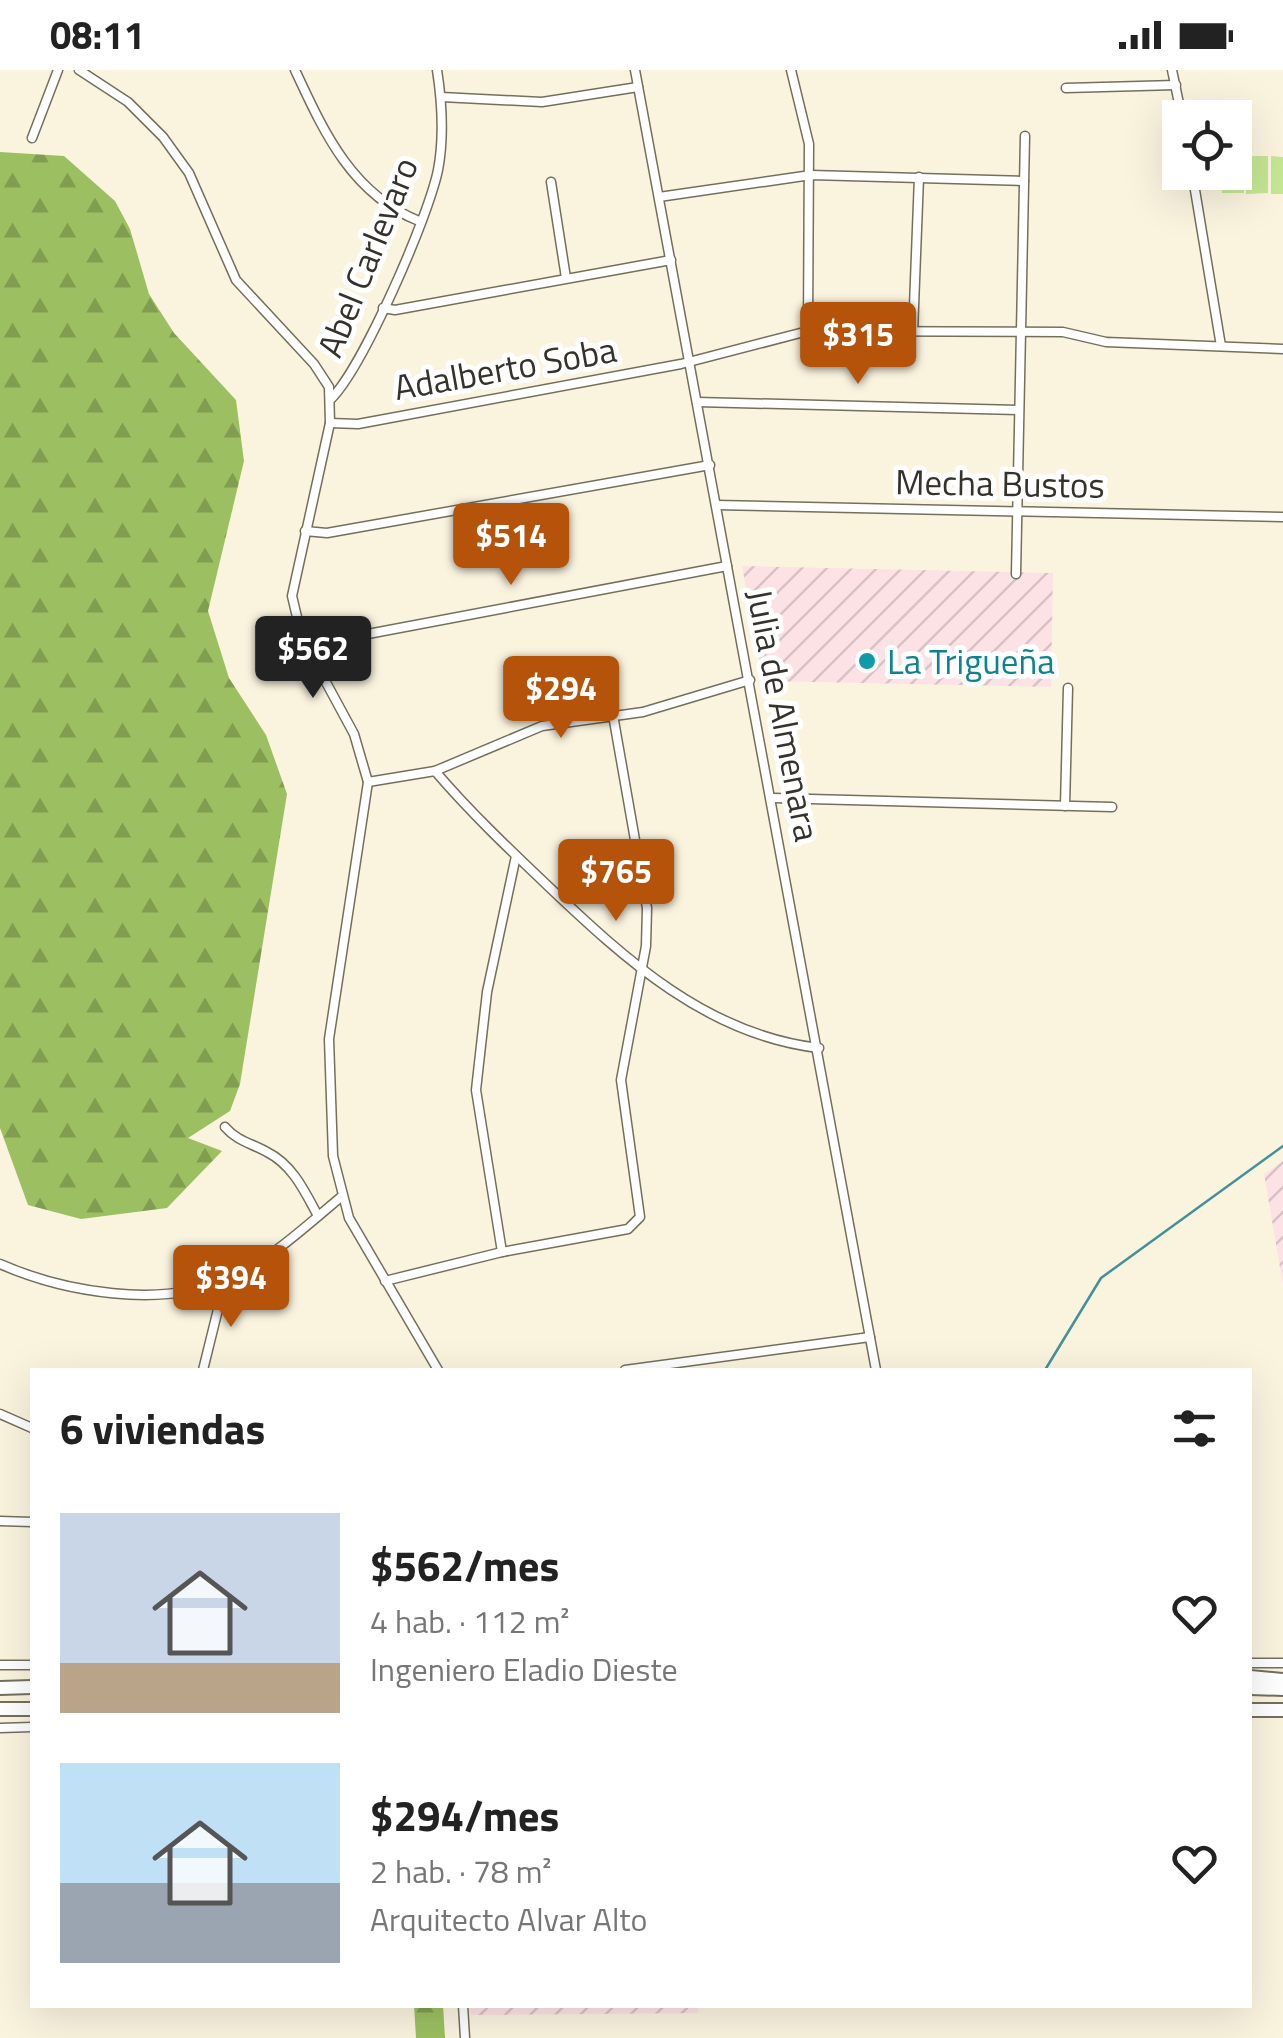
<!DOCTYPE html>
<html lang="es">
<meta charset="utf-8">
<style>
body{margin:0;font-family:"Titillium Web",sans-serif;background:#f2f2f2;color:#222;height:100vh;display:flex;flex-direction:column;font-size:38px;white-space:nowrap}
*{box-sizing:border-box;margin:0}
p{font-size:32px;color:#767676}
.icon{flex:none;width:55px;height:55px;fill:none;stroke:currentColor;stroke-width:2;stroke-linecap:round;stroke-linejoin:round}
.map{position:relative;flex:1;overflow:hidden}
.panel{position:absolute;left:30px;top:1298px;width:1222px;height:640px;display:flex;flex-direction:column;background:#fff;border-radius:0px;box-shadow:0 10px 40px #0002}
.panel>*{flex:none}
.fabs{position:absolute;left:1162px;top:30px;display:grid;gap:20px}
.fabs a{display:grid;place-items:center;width:90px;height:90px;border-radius:0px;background:#fff;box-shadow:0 10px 40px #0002;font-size:50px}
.price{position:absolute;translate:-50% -85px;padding:0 22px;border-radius:10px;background:#b45309;color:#fff;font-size:32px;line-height:65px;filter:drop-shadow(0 2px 5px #0008)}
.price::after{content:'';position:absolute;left:50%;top:60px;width:30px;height:22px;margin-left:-15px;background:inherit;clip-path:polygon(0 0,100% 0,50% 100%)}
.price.active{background:#222;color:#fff}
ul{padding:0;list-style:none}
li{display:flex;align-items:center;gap:30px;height:250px;padding:0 30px}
li span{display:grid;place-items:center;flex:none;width:280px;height:200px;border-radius:0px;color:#555}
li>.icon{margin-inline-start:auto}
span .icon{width:120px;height:120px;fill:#fffc;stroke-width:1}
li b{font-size:42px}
h2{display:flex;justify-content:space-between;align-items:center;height:120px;padding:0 30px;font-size:42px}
.status{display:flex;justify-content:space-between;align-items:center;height:70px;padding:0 50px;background:#fff;direction:ltr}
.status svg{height:28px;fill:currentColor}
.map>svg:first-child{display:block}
.industrial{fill:url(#industrial-furrows)}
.grass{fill:#c5e693}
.forest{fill:url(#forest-firs)}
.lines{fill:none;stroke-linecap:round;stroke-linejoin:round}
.stream{stroke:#429199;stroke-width:2.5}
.minor-casing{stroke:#746f5d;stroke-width:11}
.trunk-casing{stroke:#746f5d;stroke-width:16}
.minor{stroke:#fff;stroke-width:8}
.trunk{stroke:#fff;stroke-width:12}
.culture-dot{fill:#0f9aa8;stroke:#fff;stroke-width:4}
.labels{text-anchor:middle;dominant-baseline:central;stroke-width:10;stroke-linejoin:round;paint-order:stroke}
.street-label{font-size:35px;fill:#34322a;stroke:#fff}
.culture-label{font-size:35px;fill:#0d838f;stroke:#fff;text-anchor:start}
</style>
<div class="status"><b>08:11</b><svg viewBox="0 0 49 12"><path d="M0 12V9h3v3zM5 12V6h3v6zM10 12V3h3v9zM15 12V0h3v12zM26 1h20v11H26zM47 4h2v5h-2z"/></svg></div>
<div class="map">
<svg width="1283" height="1968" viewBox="0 0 1283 1968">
<defs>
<pattern id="industrial-furrows" width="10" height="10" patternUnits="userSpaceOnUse" patternTransform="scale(2.5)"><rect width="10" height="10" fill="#fde2e5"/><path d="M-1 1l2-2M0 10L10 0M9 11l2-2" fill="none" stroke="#d9c2c5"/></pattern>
<pattern id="forest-firs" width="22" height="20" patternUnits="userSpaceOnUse" patternTransform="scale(2.5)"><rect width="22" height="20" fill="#9cc061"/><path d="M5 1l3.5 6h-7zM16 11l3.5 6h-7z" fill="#809d50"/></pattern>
</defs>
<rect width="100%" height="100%" fill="#faf4df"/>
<g class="industrial">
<polygon points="742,496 1053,503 1051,617 763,611"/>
<polygon points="1283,1091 1283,1215 1264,1104"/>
<polygon points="470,1935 698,1935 698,1943 470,1945"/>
</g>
<g class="grass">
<polygon points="1235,86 1244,86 1244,123 1222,123 1222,103 1235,102"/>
<polygon points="1246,86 1268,86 1268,123 1246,124"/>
<polygon points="1271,86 1283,87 1283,124 1271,124"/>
</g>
<g class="forest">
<polygon points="0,82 64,86 115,131 130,159 149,224 174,263 236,330 244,391 208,541 229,608 266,665 287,724 240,1014 230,1041 188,1068 222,1081 167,1138 81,1149 28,1135 0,1058"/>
<polygon points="414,1935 443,1935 445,1968 416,1968"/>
</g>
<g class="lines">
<polyline class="stream" points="1045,1300 1101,1208 1283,1076"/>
<defs>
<g id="minor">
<polyline points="79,0 128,32 163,67 189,103 236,210 314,294 329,317 330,353 292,526 302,568 354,664 368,712 329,969 333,1086 349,1148 438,1300"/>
<path d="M295,0C323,60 351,124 419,151"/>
<polyline points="635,0 876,1300"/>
<polyline points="791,0 809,74 808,261"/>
<polyline points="1172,0 1182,48"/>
<polyline points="1066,18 1176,15"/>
<polyline points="441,27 542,32 638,17"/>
<polyline points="32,68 58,0"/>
<polyline points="1192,102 1221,276"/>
<polyline points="551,112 566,208"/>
<polyline points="659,127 811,105 1024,111"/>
<polyline points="383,238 395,240 671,190"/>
<polyline points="913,262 919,107"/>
<path d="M331,329C364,295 428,148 438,100C444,68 442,32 437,0"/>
<polyline points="697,332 1018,340"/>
<polyline points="330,353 358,354 681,294 808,261 1063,262 1106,272 1283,279"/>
<polyline points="716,435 1283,447"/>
<polyline points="305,461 327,463 710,395"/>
<polyline points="1016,504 1025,66"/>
<polyline points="308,583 352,567 727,496"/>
<path d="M435,701C470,742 509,779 548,816C625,889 707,965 819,978"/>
<polyline points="368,712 435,701 542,656 643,642 750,610"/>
<polyline points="773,728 1112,737"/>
<polyline points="1065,736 1068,618"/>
<path d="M225,1057C237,1071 251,1073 267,1082C293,1095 305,1122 318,1146"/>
<polyline points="502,1182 476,1020 487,922 516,786"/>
<path d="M0,1194C64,1222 161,1239 228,1209C269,1191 306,1156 341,1127"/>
<polyline points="385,1211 502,1182 628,1159 640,1147 621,1010 646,876 647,838 613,645"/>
<polyline points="203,1300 225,1211"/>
<polyline points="625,1300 870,1267"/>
<polyline points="0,1344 32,1358"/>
<polyline points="0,1451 32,1452"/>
<polyline points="1250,1593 1283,1593"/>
<polyline points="0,1595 32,1595"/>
<polyline points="0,1658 32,1657"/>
<polyline points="463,1935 465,1968"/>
</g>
<g id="trunk">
<polyline points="1250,1607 1283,1610"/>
<polyline points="0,1618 32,1617"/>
<polyline points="1250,1618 1283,1619"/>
<polyline points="0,1639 32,1639"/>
<polyline points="1250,1640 1283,1640"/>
</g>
</defs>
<use href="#minor" class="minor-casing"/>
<use href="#trunk" class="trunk-casing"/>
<use href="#minor" class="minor"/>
<use href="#trunk" class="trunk"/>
</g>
<circle class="culture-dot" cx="867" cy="591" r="10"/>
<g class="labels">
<g class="street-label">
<text transform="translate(367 187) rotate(-68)">Abel Carlevaro</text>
<text transform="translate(505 298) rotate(-10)">Adalberto Soba</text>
<text transform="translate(1000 413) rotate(1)">Mecha Bustos</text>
<text transform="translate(784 645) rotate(79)">Julia de Almenara</text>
</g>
<g class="culture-label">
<text x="887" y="591">La Trigueña</text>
</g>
</g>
</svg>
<div class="fabs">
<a><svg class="icon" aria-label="locate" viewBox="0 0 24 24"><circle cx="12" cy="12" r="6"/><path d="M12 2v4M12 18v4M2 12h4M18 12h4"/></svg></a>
</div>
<b class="price" style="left:858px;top:317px">$315</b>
<b class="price" style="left:511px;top:518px">$514</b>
<b class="price active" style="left:313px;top:631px">$562</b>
<b class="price" style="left:561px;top:671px">$294</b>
<b class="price" style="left:616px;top:854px">$765</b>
<b class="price" style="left:231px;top:1260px">$394</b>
<section class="panel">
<h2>6 viviendas<svg class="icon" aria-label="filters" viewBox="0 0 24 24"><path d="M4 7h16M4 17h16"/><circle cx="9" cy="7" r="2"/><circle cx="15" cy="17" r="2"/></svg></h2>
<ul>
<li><span style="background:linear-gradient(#c9d6e8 75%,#b9a48a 0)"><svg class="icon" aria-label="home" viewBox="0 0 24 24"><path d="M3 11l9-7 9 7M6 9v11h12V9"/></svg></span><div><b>$562/mes</b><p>4 hab. · 112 m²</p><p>Ingeniero Eladio Dieste</p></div><svg class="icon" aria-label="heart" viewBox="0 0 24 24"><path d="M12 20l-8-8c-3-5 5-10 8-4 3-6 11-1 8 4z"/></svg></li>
<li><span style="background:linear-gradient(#bfe0f5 60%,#9aa5b1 0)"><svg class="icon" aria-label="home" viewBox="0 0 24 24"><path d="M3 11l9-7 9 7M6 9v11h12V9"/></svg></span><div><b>$294/mes</b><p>2 hab. · 78 m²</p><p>Arquitecto Alvar Alto</p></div><svg class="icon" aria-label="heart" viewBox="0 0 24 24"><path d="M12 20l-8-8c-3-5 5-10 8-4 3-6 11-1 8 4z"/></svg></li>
</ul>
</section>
</div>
